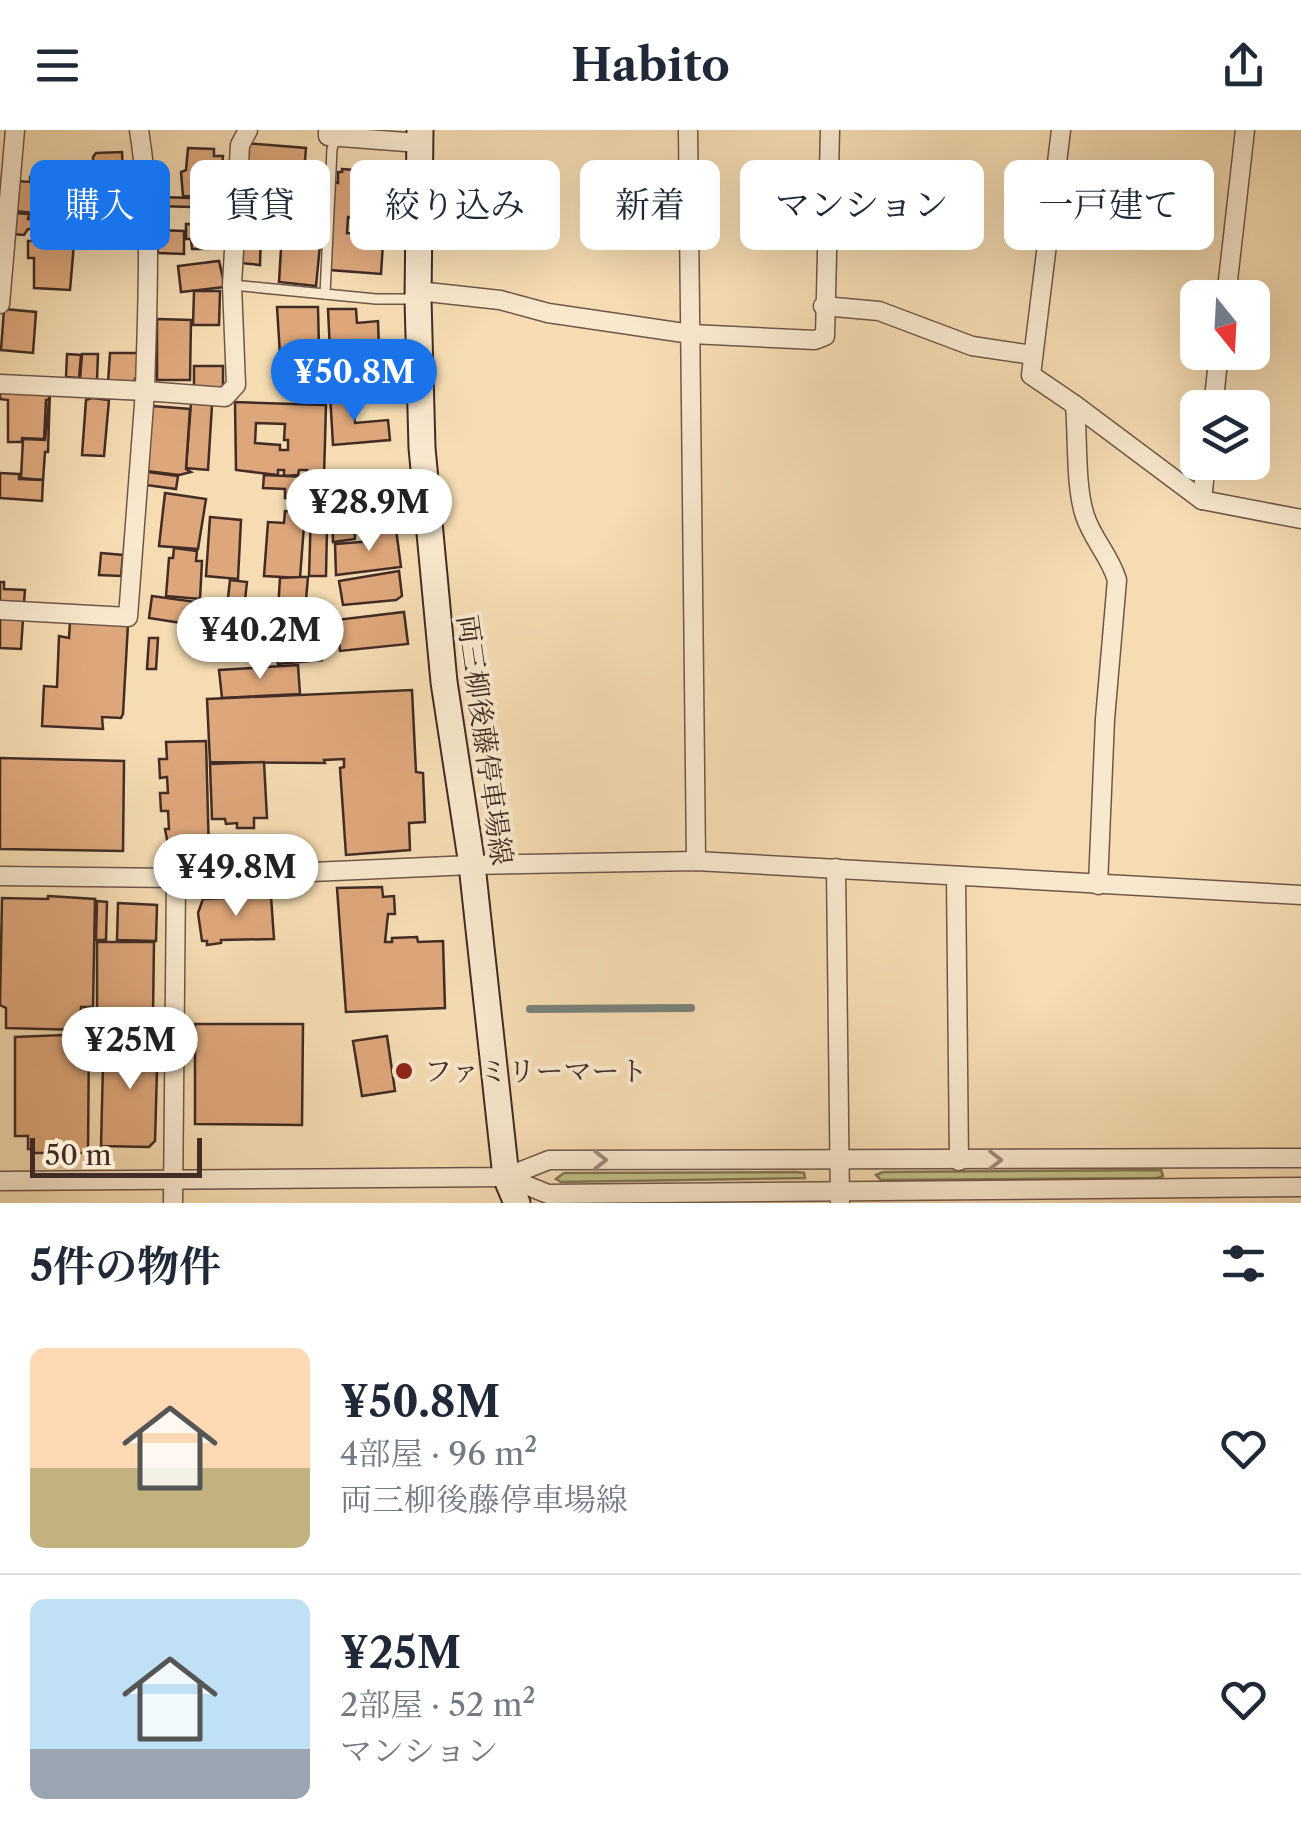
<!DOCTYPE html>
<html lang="ja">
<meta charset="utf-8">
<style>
body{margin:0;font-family:"Libre Caslon Text","Noto Serif JP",serif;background:#f6f6f7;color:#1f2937;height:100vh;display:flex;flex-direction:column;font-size:38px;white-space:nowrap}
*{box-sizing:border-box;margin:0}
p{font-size:32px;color:#747a83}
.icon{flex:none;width:55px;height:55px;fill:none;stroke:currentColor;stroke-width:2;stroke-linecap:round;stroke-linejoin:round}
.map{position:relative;height:1073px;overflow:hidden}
.drawer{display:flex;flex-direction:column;background:#fff;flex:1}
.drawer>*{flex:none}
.top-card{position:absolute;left:30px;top:30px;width:1242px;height:90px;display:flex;gap:20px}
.needle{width:65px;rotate:162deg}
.tools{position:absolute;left:1180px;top:150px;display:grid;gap:20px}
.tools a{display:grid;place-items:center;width:90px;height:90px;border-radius:15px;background:#fff;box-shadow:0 10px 40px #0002;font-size:50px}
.scale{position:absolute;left:30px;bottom:25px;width:172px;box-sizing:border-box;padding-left:10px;border:5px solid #422c25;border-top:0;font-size:28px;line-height:35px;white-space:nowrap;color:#422c25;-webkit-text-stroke:8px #f8e8cd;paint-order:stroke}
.price{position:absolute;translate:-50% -85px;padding:0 22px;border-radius:35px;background:#fff;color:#222;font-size:32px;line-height:65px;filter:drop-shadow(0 2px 5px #0008)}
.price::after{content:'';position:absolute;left:50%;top:60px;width:30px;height:22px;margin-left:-15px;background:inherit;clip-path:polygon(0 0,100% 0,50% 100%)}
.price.current{background:#1a73e8;color:#fff}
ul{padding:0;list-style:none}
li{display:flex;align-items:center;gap:30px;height:250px;padding:0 30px}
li+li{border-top:2px solid #e0e1e3}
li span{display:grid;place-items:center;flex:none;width:280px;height:200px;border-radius:15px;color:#555}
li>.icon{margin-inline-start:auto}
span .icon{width:120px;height:120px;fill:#fffc;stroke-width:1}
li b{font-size:42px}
h2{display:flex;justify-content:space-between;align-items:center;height:120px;padding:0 30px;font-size:42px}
.chip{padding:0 35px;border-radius:15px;background:#fff;box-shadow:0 10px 40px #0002;font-size:35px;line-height:90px}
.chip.current{background:#1a73e8;color:#fff}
header{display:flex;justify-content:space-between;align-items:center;height:130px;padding:0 30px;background:#fff;font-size:45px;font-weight:700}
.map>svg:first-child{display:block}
.green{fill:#c1bf88;stroke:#827656;stroke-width:2.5}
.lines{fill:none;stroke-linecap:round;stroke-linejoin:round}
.stream{stroke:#79817a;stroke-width:8}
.building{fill:#dea77b;stroke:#422c25;stroke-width:2.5;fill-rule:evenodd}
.lane-casing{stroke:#6f5848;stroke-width:12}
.street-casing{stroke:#6f5848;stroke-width:21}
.secondary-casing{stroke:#422c25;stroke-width:29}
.lane{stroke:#f8e8cd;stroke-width:9}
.street{stroke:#f8e8cd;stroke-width:18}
.secondary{stroke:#f8e8cd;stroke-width:25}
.oneway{stroke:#9d8a79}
.poi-dot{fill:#8f2418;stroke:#f8e8cd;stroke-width:4}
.labels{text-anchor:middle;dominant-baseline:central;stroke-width:8;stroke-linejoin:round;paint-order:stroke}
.street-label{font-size:28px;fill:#422c25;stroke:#f8e8cd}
.poi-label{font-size:28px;fill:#422c25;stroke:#f8e8cd;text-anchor:start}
</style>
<header><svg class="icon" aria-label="menu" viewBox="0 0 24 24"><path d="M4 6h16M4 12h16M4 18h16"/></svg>Habito<svg class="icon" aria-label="share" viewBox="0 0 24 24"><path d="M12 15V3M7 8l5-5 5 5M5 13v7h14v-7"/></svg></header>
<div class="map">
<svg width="1301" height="1073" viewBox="0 0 1301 1073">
<rect width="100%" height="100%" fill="#f5dcb2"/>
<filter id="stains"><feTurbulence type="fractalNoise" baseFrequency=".002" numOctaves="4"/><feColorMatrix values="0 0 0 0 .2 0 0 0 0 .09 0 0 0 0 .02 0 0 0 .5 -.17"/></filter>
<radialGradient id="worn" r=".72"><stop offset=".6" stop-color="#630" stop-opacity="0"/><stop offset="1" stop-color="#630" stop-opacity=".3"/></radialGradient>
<g class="green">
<polygon points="1161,1040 1163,1046 1157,1048 881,1050 876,1045 883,1042"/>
<polygon points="795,1042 804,1043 805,1048 561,1052 556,1049 564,1043"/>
</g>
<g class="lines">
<polyline class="stream" points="530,879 691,878"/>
</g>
<g class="building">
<polygon points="245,13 306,18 304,43 299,42 299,46 243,42"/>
<polygon points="188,18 214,19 214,26 223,26 219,69 183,66 181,42 186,40"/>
<polygon points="122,22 125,84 99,86 96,84 93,27 96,23"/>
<polygon points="342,39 383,42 385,72 381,72 380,87 360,85 359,90 348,87 347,103 363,104 363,111 383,113 381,144 330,140 334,52 338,53 338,42 342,42"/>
<polygon points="85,40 86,53 91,52 92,84 64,86 60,41"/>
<polygon points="30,47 56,50 52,85 15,81 18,51 30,52"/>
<polygon points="307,54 328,56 325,90 241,84 244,55 306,59"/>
<polygon points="160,67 191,68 191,77 159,76"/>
<polygon points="191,81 209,81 209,119 192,119 191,109 186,109 186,94 192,94"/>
<polygon points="209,81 220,82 219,116 214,117 210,118"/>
<polygon points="13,83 29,84 28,89 34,89 33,99 28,99 24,105 13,104"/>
<polygon points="243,85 279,88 278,101 261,100 260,135 240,133"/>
<polygon points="38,89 76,91 70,160 34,158 34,128 28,128 28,111 36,111"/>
<polygon points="303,91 326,92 325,116 320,115 316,156 279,152 281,119 277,118 278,102 288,102 288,94 303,95"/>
<polygon points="157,100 184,101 184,124 158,123"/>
<polygon points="219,131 225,157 181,162 178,136"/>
<polygon points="194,161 220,161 219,195 193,195"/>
<polygon points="277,177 318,177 319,220 315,220 315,241 281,241"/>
<polygon points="4,179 36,182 33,223 1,220"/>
<polygon points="328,179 356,179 357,193 378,191 379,219 330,221"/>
<polygon points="157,189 191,190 190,250 157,250"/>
<polygon points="110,223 141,223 141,249 135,249 135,252 108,253"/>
<polygon points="67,224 81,225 79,248 66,247"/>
<polygon points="82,224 98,224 97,251 80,250"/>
<polygon points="373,224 373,252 328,253 328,225"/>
<polygon points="194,236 223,236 223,259 194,258"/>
<polygon points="300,242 322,244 321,267 299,267"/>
<polygon points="0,255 49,259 49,270 46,270 44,309 22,308 22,312 8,312 8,270 0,269"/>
<polygon points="50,259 48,322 45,322 43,350 21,348 23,309 45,310"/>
<polygon points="352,263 355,293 388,290 390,310 333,315 330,264"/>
<polygon points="92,268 109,270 104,326 82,325 86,270"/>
<path d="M235,272L326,275L324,347H307V340H299L298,345L284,346V340H278V345L236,340ZM256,293L285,294L284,310H288V320H280V315L255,313Z"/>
<polygon points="191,273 212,275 208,340 186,338"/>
<polygon points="152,276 190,279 186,339 191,342 179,345 147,341"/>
<polygon points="148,342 178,346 176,359 146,355"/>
<polygon points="0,343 19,344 19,349 43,350 42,371 0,368"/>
<polygon points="264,345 328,348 326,446 309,446 311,381 306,381 306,369 285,368 285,359 263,358"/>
<polygon points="165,363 206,369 198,419 159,416"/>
<polygon points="352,368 355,409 333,412 332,370"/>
<polygon points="285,381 305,382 300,448 264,446 268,392 284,393"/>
<polygon points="210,387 241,390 238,449 206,446"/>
<polygon points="396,399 401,437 336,445 335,414 373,411 372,401"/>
<polygon points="174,418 197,421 196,431 202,431 200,469 166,466 169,428 173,428"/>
<polygon points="101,423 123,425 121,446 99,445"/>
<polygon points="399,441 402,466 396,470 343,475 339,451"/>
<polygon points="301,447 308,447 305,481 278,479 280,448"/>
<polygon points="230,450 247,452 245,470 228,468"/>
<polygon points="0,452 4,452 4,459 25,460 24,473 0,471"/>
<polygon points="152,466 196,472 194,495 149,488"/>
<polygon points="404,482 408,514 340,521 336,490"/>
<polygon points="5,487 23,489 21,519 0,518 0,490"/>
<polygon points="70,491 128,494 123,584 121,588 102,587 103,599 42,596 44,556 57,557 59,506 69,508"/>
<polygon points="317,492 322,530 278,534 272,515 275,514 274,500 292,498 292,494"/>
<polygon points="149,508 158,508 156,539 147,539"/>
<polygon points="298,535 300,564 222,568 219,540"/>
<polygon points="412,560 416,642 423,643 425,692 409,693 410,720 346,725 340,638 344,637 344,629 324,630 325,633 210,632 207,569"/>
<polygon points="206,611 209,724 170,725 165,699 169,699 168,681 161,681 160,663 168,663 167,647 160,648 159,629 167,629 166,612"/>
<polygon points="0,628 124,631 123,721 0,719"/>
<polygon points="264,632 267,688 254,688 254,698 237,698 237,693 226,694 225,689 212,689 210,634"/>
<polygon points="230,713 231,730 211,731 210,714"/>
<polygon points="382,757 383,767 394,766 395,784 388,784 385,812 392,812 392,808 417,807 418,812 443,811 445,878 346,882 337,758"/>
<polygon points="48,766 95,769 93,877 81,877 80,900 6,898 6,878 0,875 2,768 48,769"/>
<polygon points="271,766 274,809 221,810 221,813 207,815 207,811 202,811 198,783 203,769"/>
<polygon points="97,771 107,772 106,810 96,810"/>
<polygon points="118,773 157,775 156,811 117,810"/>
<polygon points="97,812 154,812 153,885 97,884"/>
<polygon points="95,883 122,885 122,904 95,903"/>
<polygon points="195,894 303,894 302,995 195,994"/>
<polygon points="89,904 88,1023 32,1023 32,1019 28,1019 28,1006 15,1006 15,907"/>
<polygon points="158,904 155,1011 149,1017 101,1016 103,934 106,934 106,919 112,920 112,906"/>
<polygon points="387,906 395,961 362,966 353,911"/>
</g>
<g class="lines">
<defs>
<g id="lane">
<polyline points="232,155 376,169 415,169"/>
<polyline points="325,164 332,19 336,6"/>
</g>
<g id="street">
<polyline points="328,0 328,6 419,13"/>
<polyline points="688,0 696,731"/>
<polyline points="1061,0 1031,245 1075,275 1202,370 1301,389"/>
<polyline points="418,161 500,170 548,183 691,204 815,210 825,206 830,0"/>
<polyline points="1226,168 1245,0"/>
<polyline points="0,174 15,0"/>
<polyline points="823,176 879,181 972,216 1033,225"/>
<path d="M0,254L145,261C147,174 153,86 139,0"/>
<path d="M1075,275C1078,308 1075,356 1085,386C1093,410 1110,426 1117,450L1105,589L1098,755"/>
<polyline points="1213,278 1219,222"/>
<polyline points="1202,370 1206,332"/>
<polyline points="0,480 128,487 145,261 225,267 236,255 232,155 240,15 248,0"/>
<polyline points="836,738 840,1073"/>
<polyline points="0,746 176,748 472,735 696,731 1301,765"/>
<polyline points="956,746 959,1031"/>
<polyline points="506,1047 548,1064 1301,1057"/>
<polyline points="0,1051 506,1047 549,1030 1301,1028"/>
<polyline points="173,1073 176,748"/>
</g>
<polyline id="secondary" points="420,0 418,169 422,318 444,552 472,735 506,1047 517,1073"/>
</defs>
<use href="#lane" class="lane-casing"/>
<use href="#street" class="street-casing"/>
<use href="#secondary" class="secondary-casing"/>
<use href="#lane" class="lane"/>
<use href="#street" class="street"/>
<use href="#secondary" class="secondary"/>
</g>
<defs><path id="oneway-chevron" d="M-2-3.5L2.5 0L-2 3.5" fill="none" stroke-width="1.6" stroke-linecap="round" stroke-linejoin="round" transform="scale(2.5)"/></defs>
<g class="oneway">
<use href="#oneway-chevron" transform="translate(600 1030)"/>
<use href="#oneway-chevron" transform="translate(995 1030)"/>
</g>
<circle class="poi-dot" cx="404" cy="941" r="10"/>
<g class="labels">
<g class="street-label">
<text transform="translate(485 610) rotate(82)">両三柳後藤停車場線</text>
</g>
<g class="poi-label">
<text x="424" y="941">ファミリーマート</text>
</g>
</g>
<rect width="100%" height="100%" filter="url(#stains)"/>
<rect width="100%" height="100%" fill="url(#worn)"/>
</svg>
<div class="tools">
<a><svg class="needle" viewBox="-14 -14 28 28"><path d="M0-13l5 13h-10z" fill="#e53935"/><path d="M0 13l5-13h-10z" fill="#747a83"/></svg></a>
<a><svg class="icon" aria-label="layers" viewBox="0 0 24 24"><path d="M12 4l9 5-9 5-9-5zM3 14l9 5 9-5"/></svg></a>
</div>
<div class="scale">50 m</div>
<b class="price current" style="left:354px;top:294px">¥50.8M</b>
<b class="price" style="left:369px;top:424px">¥28.9M</b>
<b class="price" style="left:260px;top:552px">¥40.2M</b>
<b class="price" style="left:236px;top:789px">¥49.8M</b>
<b class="price" style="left:130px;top:962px">¥25M</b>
<div class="top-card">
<a class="chip current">購入</a>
<a class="chip">賃貸</a>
<a class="chip">絞り込み</a>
<a class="chip">新着</a>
<a class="chip">マンション</a>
<a class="chip">一戸建て</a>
</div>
</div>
<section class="drawer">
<h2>5件の物件<svg class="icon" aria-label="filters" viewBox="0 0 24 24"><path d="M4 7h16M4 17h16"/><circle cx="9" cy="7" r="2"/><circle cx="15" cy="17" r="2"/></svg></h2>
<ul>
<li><span style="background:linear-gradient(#ffd9b3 60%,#c2b280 0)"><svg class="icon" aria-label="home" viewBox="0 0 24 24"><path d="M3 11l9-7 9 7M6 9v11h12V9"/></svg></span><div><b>¥50.8M</b><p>4部屋 · 96 m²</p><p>両三柳後藤停車場線</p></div><svg class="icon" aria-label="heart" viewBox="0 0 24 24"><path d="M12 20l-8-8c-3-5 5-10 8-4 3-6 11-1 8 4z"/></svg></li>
<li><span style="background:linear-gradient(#bfe0f5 75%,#9aa5b1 0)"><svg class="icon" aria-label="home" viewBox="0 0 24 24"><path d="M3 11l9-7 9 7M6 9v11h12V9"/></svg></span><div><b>¥25M</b><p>2部屋 · 52 m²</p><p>マンション</p></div><svg class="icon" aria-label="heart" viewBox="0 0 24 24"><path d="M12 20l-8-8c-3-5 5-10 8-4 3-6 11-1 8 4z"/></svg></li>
</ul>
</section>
